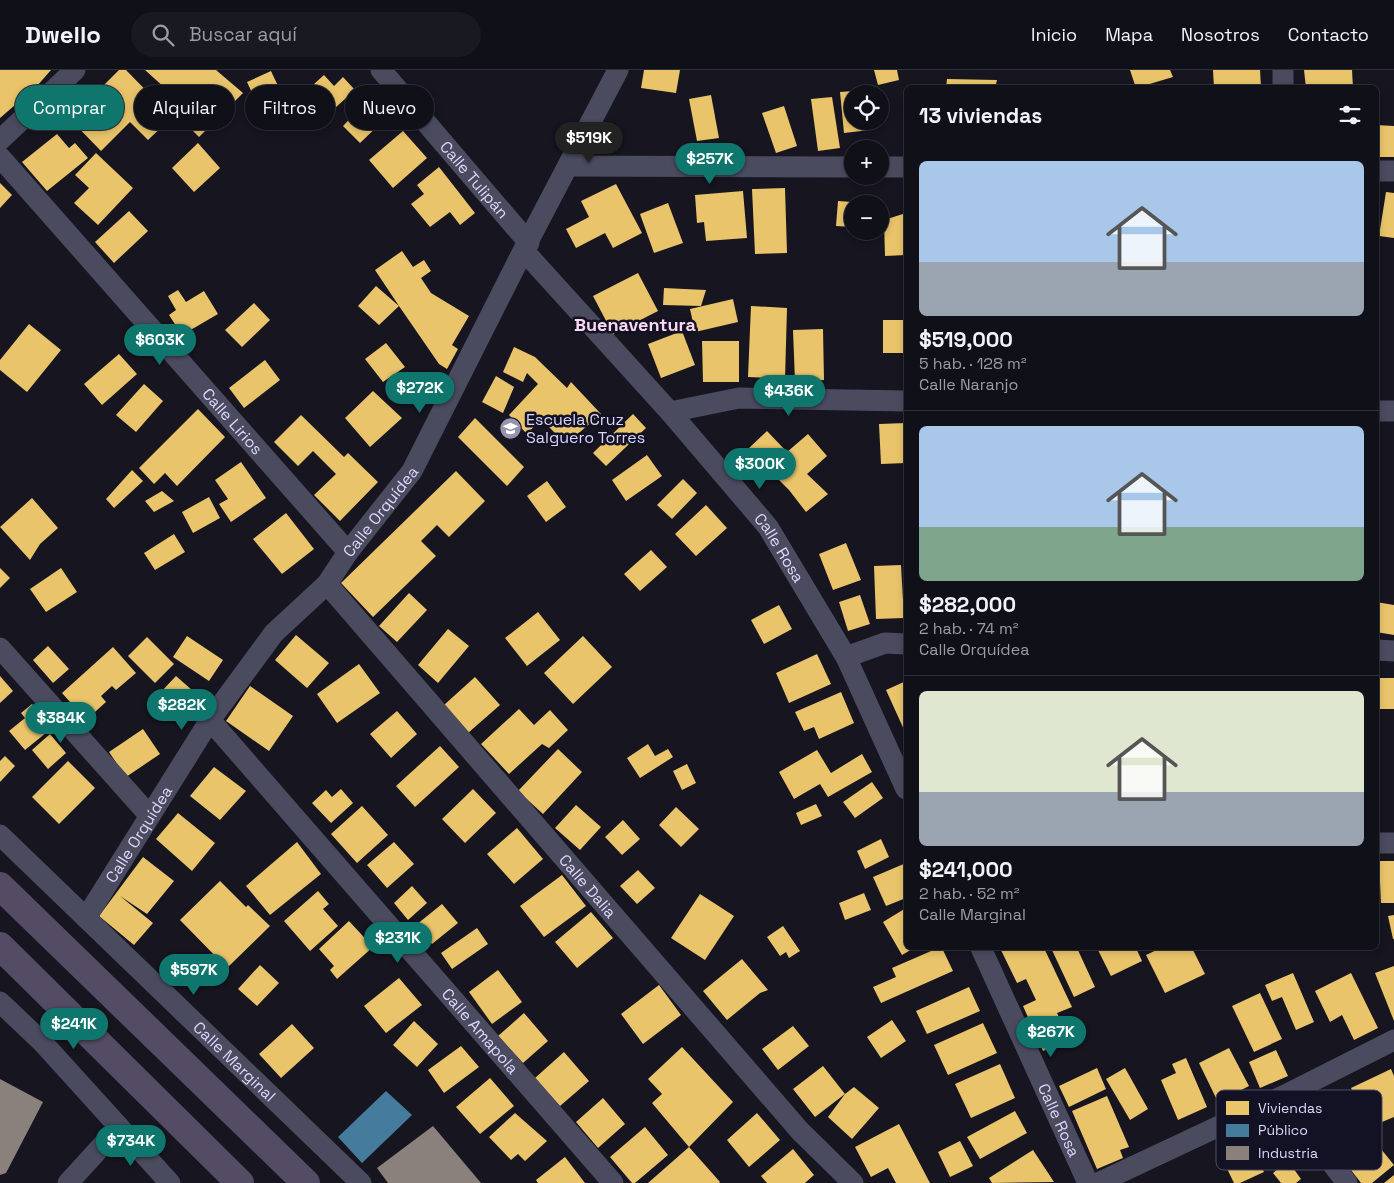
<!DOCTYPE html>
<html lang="es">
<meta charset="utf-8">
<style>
body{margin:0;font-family:"Space Grotesk",sans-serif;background:#191921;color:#f1f3f6;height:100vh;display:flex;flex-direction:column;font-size:19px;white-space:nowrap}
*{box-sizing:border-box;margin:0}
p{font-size:16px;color:#9c9da2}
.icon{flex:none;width:28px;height:28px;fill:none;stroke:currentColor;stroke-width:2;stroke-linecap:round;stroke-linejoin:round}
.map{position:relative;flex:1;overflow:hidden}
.drawer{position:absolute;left:904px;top:15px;width:475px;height:865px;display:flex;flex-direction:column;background:#101018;border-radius:8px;box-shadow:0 2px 8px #0003,0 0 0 1px #303037}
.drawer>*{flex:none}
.hud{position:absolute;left:15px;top:15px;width:475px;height:45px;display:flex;gap:10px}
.controls{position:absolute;left:844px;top:15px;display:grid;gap:10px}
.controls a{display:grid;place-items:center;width:45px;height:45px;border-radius:50%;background:#101018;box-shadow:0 2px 8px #0003,0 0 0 1px #303037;font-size:25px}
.price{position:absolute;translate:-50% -42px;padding:0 11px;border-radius:18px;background:#0f766e;color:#fff;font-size:16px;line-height:32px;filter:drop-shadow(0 1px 2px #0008)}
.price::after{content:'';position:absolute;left:50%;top:30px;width:15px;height:11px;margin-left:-8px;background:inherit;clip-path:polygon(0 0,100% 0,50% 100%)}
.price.selected{background:#222;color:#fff}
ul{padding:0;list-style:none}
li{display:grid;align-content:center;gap:10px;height:265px;padding:0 15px}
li+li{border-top:1px solid #303037}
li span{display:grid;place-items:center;height:155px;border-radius:8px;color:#555}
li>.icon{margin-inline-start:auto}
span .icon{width:90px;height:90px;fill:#fffc;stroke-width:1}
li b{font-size:21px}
h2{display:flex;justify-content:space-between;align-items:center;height:60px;padding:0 15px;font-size:21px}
.pill{padding:0 18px;border-radius:22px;background:#101018;box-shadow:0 2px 8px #0003,0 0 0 1px #303037;font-size:18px;line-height:45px}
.pill.selected{background:#0f766e;color:#fff}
header{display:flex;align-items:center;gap:30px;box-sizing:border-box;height:70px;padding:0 25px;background:#101018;border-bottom:1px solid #303037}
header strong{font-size:24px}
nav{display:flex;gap:28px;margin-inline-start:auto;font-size:18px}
.search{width:350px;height:45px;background:#191921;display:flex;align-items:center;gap:12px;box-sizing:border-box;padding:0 18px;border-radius:28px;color:#9c9da2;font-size:19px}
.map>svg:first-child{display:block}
.homes{fill:#e9c46a}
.public{fill:#457b9d}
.industry{fill:#8a817c}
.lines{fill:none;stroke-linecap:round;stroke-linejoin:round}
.street{stroke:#4b4b60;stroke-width:21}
.primary{stroke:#534c64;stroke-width:28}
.labels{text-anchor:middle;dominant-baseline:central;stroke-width:5;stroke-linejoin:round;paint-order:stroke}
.street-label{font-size:16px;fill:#dad7fb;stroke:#131124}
.poi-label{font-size:16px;fill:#dad7fb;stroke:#131124;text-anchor:start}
.neighbourhood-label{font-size:18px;font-weight:bold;fill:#fcd9f0;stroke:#131124}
.key{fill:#131124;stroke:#4f4c64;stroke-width:1}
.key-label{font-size:14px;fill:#dad7fb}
</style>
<header>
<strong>Dwello</strong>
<div class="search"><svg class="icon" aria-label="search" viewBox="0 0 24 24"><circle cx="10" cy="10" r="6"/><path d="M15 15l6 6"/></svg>Buscar aquí</div>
<nav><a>Inicio</a><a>Mapa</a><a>Nosotros</a><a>Contacto</a></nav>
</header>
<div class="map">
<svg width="1394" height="1113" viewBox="0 0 1394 1113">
<rect width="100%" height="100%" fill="#161520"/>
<g class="homes">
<polygon points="0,0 51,0 37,16 0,48"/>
<polygon points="119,0 126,0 172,47 148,70 130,52 101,81 65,44 94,15 99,20"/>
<polygon points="145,0 216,0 243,23 199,67 177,45 185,36"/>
<polygon points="644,0 680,0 676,23 641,18"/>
<polygon points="874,0 897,0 899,10 878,15"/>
<polygon points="1130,0 1170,0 1173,7 1136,18"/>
<polygon points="1213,0 1260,0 1261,18 1214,18"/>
<polygon points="1304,0 1352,0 1353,18 1306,18"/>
<polygon points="271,1 285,31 261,42 247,12"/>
<polygon points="324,5 334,16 343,7 355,20 316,55 294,32"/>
<polygon points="947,9 997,10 995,18 946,18"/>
<polygon points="866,20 866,24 852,24 852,51 869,51 870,60 844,63 840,22"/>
<polygon points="711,25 719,68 697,71 689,29"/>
<polygon points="832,27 840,78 818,81 811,29"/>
<polygon points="364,34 382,52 360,73 343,56"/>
<polygon points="784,36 797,76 776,83 762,43"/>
<polygon points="1376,55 1394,56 1394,87 1376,87"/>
<polygon points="403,61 427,88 393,118 369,90"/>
<polygon points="57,64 69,78 75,73 88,88 47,121 22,92"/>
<polygon points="198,73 220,98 194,122 172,98"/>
<polygon points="96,83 133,118 98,155 74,133 89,118 75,105"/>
<polygon points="439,97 475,143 460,155 450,142 430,157 411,134 424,124 417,115"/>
<polygon points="0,113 12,125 0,138"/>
<polygon points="616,114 642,163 613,178 605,163 576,178 566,159 589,147 581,131"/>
<polygon points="785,118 787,183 755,184 752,119"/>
<polygon points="743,121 747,168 706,171 704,152 697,153 695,125"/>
<polygon points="1386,122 1394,123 1394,168 1379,166"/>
<polygon points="838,131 852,132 852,157 836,156"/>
<polygon points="668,133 683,173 654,183 640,144"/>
<polygon points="129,141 148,161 114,193 95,172"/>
<polygon points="906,143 906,185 885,186 884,150"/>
<polygon points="402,181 413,197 424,190 431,201 421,208 431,223 469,246 452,275 458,279 447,299 439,294 399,236 379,255 358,236 376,216 399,236 375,200"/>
<polygon points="638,203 658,241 613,264 593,226"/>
<polygon points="664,218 706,220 701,236 663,235"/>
<polygon points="178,220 186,232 204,221 218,244 182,265 169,245 176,240 168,226"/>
<polygon points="733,229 738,252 695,262 690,239"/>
<polygon points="254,233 270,250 242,277 225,260"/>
<polygon points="751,236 787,238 785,309 748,307"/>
<rect x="883" y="250" width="23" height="33"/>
<polygon points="29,254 61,280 27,322 0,300 0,290"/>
<polygon points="823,259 824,310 795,311 793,260"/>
<polygon points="682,261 695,295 661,308 648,274"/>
<polygon points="702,271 739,271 739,312 703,312"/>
<polygon points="386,273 405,297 383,312 365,289"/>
<polygon points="514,277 535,287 567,318 571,312 601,344 566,374 541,349 527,364 509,345 538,314 527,303 523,312 503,302"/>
<polygon points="119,284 137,304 102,335 84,314"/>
<polygon points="265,290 280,310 244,338 229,318"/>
<polygon points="496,306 514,317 503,343 482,332"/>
<polygon points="144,314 163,331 136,362 116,345"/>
<polygon points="373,321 402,348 370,377 345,348"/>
<polygon points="198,339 225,367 177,416 165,403 154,414 139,398"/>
<polygon points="633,344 646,358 606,396 593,383"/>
<polygon points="301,345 344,387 348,383 378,412 340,451 314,425 336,404 313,381 298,396 274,372"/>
<polygon points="475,348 524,397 507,416 458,367"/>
<polygon points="906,353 906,393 881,394 879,354"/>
<polygon points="767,361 787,382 808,364 827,386 807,404 828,424 806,442 789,420 748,379"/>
<polygon points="647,385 662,406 626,431 612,410"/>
<polygon points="241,392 266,428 231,452 219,434 228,429 215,410"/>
<polygon points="132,400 143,411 114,438 106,429"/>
<polygon points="456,401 485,431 449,467 437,455 421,471 436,486 373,547 341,513"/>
<polygon points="683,409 697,423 672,449 657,435"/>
<polygon points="547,411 566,437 546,452 527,426"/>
<polygon points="162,421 174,431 154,442 145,431"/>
<polygon points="209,427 220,448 193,463 182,442"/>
<polygon points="32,428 58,458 40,474 30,490 0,457"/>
<polygon points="706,435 727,458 696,486 675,464"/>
<polygon points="286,443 314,479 282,504 253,469"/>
<polygon points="174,464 185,482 155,500 144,483"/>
<polygon points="846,473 861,510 833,520 819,484"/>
<polygon points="651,480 667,497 640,521 624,504"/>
<polygon points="901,495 904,548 876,549 874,496"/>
<polygon points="0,498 10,508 0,518"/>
<polygon points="61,498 77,522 46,542 30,519"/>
<polygon points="409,523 427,540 397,572 379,556"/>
<polygon points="860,525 870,554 848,561 839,532"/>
<polygon points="1376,532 1394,535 1394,565 1376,562"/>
<polygon points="779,535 792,559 764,574 751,550"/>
<polygon points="538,542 560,570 527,596 505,568"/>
<polygon points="448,559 469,576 438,613 418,595"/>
<polygon points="296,565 329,593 307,618 275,590"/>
<polygon points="187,566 223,590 209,611 173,587"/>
<polygon points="583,566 612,597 573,634 544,603"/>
<polygon points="147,567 174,594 155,613 128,586"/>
<polygon points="48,576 69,599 53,613 33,590"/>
<polygon points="113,577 136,603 116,620 112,616 101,626 106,632 86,650 62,623"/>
<polygon points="817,584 831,614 789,633 776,603"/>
<polygon points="359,594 380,623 337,653 317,624"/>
<polygon points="0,606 13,621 0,633"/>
<polygon points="176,606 201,628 185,647 159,624"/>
<polygon points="475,607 500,635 468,663 444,635"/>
<rect x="1376" y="608" width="18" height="31"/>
<polygon points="906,611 906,664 886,620"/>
<polygon points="250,616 293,646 269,681 226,651"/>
<polygon points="841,622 854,653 819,669 814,657 804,661 795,642"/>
<polygon points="32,634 52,658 25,680 9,661 25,648 21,643"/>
<polygon points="519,639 534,655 550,640 568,660 549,678 542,674 509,704 481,674"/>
<polygon points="397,641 417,664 391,688 370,664"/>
<polygon points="143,659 160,684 126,707 109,682"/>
<polygon points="50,664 66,683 48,699 32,680"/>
<polygon points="648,674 655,686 668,679 673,687 640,708 627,688"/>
<polygon points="440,676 459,697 415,737 396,716"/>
<polygon points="558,679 582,702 543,744 518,721"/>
<polygon points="817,680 831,703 862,684 872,702 828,727 820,714 794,729 779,702"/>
<polygon points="5,686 15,696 0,712 0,691"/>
<polygon points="68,691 95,718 59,754 32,727"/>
<polygon points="687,694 696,713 682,720 673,701"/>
<polygon points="214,697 246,721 220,750 190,726"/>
<polygon points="872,712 883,728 855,748 843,732"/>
<polygon points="341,719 353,733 331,753 312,733 326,720 332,727"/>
<polygon points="473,719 496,743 465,773 442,749"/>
<polygon points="816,734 822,746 801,755 796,743"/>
<polygon points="576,735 601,757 580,780 555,758"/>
<polygon points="362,736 388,765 357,793 331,764"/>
<polygon points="676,737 699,759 681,777 659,755"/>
<polygon points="178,743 215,773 192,801 156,769"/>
<polygon points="623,750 640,769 622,785 605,767"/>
<polygon points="517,758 543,789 514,814 487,784"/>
<polygon points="881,769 889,787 865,799 857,781"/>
<polygon points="297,772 321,804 270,845 246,816"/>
<polygon points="394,772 414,794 387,818 367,795"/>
<polygon points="143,787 174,811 147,844 120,826 153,853 134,875 99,846"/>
<polygon points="1379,791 1394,791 1394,833 1381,833"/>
<polygon points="906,793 906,828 886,836 873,807"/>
<polygon points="638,800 655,818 637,834 620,816"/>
<polygon points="562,805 586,836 544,867 520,836"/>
<polygon points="220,811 246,837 248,835 270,856 227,898 180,850"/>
<polygon points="412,816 427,833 408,850 394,833"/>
<polygon points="318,821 329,834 323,839 338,856 310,881 284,851"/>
<polygon points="864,823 871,840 845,850 839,833"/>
<polygon points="700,824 734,846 705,890 671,868"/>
<polygon points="442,834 458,853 432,874 416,855"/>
<polygon points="906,838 906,878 914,878 902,885 883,852"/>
<polygon points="591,842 613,868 577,898 555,872"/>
<polygon points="1394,845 1394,869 1393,869 1388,846"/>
<polygon points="349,851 373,877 337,909 330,900 334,896 319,879"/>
<polygon points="783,856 800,881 789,888 786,882 780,886 767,867"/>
<polygon points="477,858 488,874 452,899 441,883"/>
<polygon points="938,878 942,878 953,901 881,933 873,917 896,907 892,898"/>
<polygon points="1000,878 1044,878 1072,937 1057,943 1070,969 1043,981 1023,936 1036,930 1026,909 1017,913"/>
<polygon points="1051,878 1077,878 1095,917 1074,927"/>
<polygon points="1097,878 1136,878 1142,891 1111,906"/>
<polygon points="1161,878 1192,878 1205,904 1165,923 1146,885"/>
<polygon points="742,889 768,920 760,923 727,950 703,921"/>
<polygon points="260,895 279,913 257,936 238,919"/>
<polygon points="1394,896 1394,951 1375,903"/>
<polygon points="498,900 522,932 492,954 469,922"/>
<polygon points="1293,903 1314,952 1296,960 1282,927 1272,931 1265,915"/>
<polygon points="1351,903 1378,958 1354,970 1342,945 1330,952 1315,921"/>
<polygon points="399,908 422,935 386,963 364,936"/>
<polygon points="659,915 681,945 643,974 621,944"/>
<polygon points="969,917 980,941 927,964 916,941"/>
<polygon points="1260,923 1282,969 1254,982 1232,936"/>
<polygon points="524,943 548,971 523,993 498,966"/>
<polygon points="892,950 906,971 881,988 867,967"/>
<polygon points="414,951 438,974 417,997 393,975"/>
<polygon points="983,953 997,983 948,1005 934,975"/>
<polygon points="292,954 314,978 281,1008 259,984"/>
<polygon points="793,956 809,976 778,1000 762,979"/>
<polygon points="461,976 479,997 444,1023 428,1000"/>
<polygon points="682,977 733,1032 689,1077 652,1033 662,1024 648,1009"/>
<polygon points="1229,978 1249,1016 1218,1032 1199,993"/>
<polygon points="1276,980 1288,1006 1260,1018 1249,992"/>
<polygon points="564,982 589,1011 560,1036 535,1008"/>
<polygon points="1186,988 1207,1037 1178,1050 1161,1010 1176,1003 1172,994"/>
<polygon points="1000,994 1015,1028 971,1048 955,1014"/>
<polygon points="823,996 845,1024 815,1047 793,1019"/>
<polygon points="1097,998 1106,1019 1069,1037 1059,1016"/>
<polygon points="1125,998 1148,1039 1130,1050 1106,1009"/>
<polygon points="1391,999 1394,1006 1394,1047 1382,1052 1377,1040 1364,1046 1351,1018"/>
<polygon points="490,1008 514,1036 480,1064 456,1037"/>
<polygon points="854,1017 879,1038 852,1069 828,1047 845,1024"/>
<polygon points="1107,1026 1129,1077 1120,1080 1123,1088 1097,1099 1072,1041"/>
<polygon points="603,1028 625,1054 598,1078 576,1052"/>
<polygon points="1015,1041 1027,1063 980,1089 967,1067"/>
<polygon points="515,1043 547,1071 525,1091 518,1084 511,1090 489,1067"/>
<polygon points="757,1043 780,1070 749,1097 727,1070"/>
<polygon points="899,1054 930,1113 896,1113 888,1098 871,1107 855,1077"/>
<polygon points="645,1057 668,1085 635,1113 632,1113 610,1087"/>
<polygon points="1245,1064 1264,1102 1240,1113 1234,1113 1217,1078"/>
<polygon points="1372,1068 1394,1095 1372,1113 1361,1113 1351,1100 1357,1095 1350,1086"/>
<polygon points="960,1071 973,1096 950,1107 938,1082"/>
<polygon points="689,1077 720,1112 719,1113 648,1113"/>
<polygon points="793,1079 814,1105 805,1113 767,1113 761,1106"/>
<polygon points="1033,1080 1054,1112 992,1113 989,1108"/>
<polygon points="565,1087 585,1113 538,1113 536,1110"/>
<polygon points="1288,1091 1301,1109 1296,1113 1281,1113 1273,1103"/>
<polygon points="1394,1105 1394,1113 1384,1113"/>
</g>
<polygon class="public" points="386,1021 412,1045 362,1093 338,1067"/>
<g class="industry">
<polygon points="0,1009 43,1032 6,1103 0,1105"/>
<polygon points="433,1056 481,1113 388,1113 377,1098"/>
</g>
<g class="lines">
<g class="street">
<path id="s1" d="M381,0L529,173"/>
<polyline points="1283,0 1283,18"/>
<polyline points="0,70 75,0"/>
<path id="s2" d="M0,87L348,482"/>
<polyline points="568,96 852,97"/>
<polyline points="880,97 906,97"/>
<polyline points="1376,101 1394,101"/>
<path id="s3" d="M524,181L670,342L768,457L846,587L906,719"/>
<polyline points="1376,341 1394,341"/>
<polyline points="670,342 739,328 906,331"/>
<path id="s4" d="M327,514L800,1061L853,1113"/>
<polyline points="0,578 149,745"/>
<polyline points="1376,580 1394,581"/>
<polyline points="846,587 885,573 906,574"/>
<path id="s5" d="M210,650L613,1113"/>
<path id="s6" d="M0,765L361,1113"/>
<polyline points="1376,773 1394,773"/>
<path id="s7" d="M86,848L210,650L274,563L327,514L348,482L412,401L521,185L618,0"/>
<path id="s8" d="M981,878L1088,1113"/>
<polyline points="0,932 43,973 170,1113"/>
<polyline points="1281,1027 1347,1113"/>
<polyline points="68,1113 119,1057"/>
<polyline points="1098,1113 1281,1027 1394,970"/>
</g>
<g class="primary">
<polyline points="0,816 306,1113"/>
<polyline points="0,876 240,1113"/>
</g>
</g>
<defs>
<symbol id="school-disc" viewBox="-11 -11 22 22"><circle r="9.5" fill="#9593ae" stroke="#131124"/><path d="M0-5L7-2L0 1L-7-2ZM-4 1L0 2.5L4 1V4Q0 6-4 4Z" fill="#fff"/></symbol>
</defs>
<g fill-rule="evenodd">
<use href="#school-disc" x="498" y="346" width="25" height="25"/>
</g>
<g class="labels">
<g class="street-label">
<text stroke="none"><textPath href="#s1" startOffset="144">Calle Tulipán</textPath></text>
<text stroke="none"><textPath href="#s2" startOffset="352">Calle Lirios</textPath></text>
<text stroke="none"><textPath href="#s7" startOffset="504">Calle Orquídea</textPath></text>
<text stroke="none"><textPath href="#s3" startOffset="392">Calle Rosa</textPath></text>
<text stroke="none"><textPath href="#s7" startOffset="99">Calle Orquídea</textPath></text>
<text stroke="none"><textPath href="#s4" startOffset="399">Calle Dalia</textPath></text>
<text stroke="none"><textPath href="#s5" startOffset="412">Calle Amapola</textPath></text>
<text stroke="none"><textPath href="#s6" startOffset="326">Calle Marginal</textPath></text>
<text stroke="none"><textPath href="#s8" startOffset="189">Calle Rosa</textPath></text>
</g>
<g class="poi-label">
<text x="526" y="349">Escuela Cruz<tspan x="526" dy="18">Salguero Torres</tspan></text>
</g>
<g class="neighbourhood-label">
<text x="635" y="254">Buenaventura</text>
</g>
</g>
<rect x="1216" y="1020" width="166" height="80" rx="8" class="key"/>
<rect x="1226" y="1031" width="23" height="14" fill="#e9c46a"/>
<rect x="1226" y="1054" width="23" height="13" fill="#457b9d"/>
<rect x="1226" y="1076" width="23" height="14" fill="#8a817c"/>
<g class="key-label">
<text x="1258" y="1043">Viviendas</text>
<text x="1258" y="1065">Público</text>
<text x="1258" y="1088">Industria</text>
</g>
</svg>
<div class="controls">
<a><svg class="icon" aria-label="locate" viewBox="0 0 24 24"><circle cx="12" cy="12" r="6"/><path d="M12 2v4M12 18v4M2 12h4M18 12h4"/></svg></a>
<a>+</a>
<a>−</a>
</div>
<b class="price selected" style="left:589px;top:94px">$519K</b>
<b class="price" style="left:710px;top:115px">$257K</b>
<b class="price" style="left:160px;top:296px">$603K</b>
<b class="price" style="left:420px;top:344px">$272K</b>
<b class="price" style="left:789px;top:347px">$436K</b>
<b class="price" style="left:760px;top:420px">$300K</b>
<b class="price" style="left:182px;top:661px">$282K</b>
<b class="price" style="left:61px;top:674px">$384K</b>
<b class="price" style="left:398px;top:894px">$231K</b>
<b class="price" style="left:194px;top:926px">$597K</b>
<b class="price" style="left:74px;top:980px">$241K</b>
<b class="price" style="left:1051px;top:988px">$267K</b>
<b class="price" style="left:131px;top:1097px">$734K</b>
<div class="hud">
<a class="pill selected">Comprar</a>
<a class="pill">Alquilar</a>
<a class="pill">Filtros</a>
<a class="pill">Nuevo</a>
</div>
<section class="drawer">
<h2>13 viviendas<svg class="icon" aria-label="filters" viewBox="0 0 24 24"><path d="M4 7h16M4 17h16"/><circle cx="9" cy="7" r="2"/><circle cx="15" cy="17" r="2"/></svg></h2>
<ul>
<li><span style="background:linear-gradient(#a9c7e8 65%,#9aa5b1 0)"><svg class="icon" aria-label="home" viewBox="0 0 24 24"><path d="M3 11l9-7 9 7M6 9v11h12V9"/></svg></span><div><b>$519,000</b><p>5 hab. · 128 m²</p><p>Calle Naranjo</p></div></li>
<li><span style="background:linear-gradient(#a9c7e8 65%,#7fa58c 0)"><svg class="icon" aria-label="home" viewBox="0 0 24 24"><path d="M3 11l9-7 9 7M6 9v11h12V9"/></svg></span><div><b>$282,000</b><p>2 hab. · 74 m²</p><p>Calle Orquídea</p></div></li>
<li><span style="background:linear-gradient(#dfe7d0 65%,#9aa5b1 0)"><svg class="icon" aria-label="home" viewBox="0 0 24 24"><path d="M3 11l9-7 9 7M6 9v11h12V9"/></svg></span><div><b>$241,000</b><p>2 hab. · 52 m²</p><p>Calle Marginal</p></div></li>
</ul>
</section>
</div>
